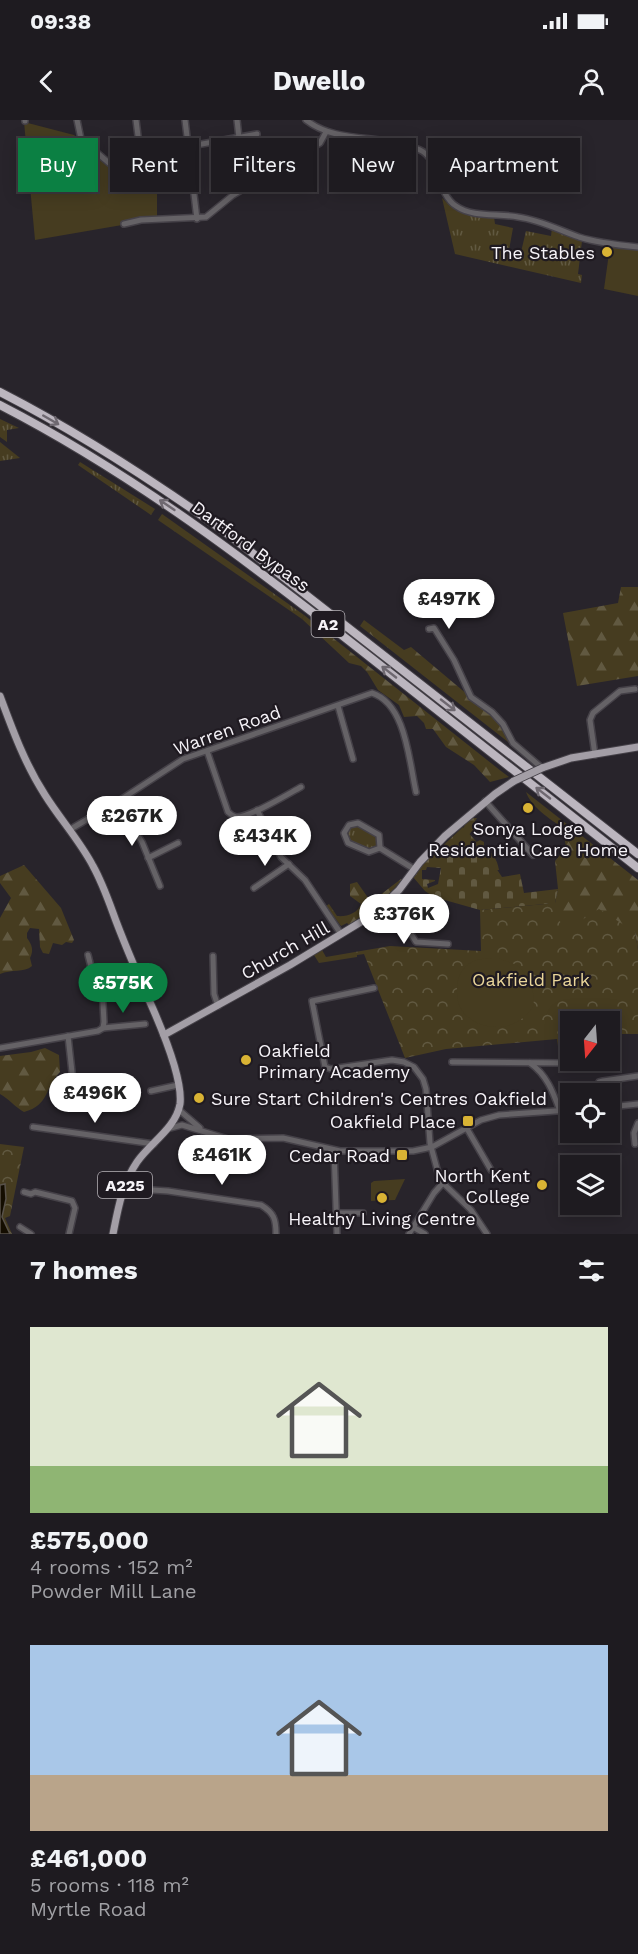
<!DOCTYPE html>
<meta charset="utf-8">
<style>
body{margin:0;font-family:"Work Sans",sans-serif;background:#262429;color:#f1f3f6;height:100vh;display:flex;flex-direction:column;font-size:22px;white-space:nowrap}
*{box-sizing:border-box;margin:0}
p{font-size:20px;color:#a1a1a5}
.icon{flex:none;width:33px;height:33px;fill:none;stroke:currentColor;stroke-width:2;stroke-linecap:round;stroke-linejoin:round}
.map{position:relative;height:1114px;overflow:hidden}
.drawer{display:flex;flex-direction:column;background:#1e1b20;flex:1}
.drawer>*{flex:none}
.hud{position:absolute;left:18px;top:18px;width:603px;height:54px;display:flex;gap:12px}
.needle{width:39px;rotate:197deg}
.tools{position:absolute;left:560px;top:891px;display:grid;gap:12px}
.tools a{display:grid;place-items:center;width:60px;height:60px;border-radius:0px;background:#1e1b20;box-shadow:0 3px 15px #0003,0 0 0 2px #3c393e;font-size:30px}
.price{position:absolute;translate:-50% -51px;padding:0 14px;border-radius:21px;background:#fff;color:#222;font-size:20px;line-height:39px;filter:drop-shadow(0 2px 3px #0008)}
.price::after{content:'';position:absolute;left:50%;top:36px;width:18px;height:14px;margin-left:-9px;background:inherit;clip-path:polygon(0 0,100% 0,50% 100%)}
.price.active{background:#0b8043;color:#fff}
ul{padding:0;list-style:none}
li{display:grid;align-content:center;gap:12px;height:318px;padding:0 30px}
li span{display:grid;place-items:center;height:186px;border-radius:0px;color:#555}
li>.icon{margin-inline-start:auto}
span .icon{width:108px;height:108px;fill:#fffc;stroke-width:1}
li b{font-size:26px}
h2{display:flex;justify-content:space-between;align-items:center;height:72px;padding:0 30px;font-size:26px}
.tag{padding:0 21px;border-radius:0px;background:#1e1b20;box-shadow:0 3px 15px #0003,0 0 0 2px #3c393e;font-size:21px;line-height:54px}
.tag.active{background:#0b8043;color:#fff}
.status{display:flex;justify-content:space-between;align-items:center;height:42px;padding:0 30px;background:#1e1b20;direction:ltr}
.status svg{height:16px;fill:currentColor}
header{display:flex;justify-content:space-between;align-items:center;height:78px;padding:0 30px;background:#1e1b20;font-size:27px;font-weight:700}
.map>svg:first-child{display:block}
.grass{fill:url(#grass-tufts)}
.forest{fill:url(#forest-firs)}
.cemetery{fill:url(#cemetery-stones);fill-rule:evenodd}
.park{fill:url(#park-crowns)}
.garden{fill:#463c20}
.water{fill:#140d00;stroke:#58524a;stroke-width:1.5}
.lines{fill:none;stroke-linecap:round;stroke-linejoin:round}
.minor-casing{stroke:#454148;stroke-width:8}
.major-casing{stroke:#454148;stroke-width:9}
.highway-casing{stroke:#454148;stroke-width:10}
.minor{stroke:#656266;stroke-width:5}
.major{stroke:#a39ea6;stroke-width:7}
.highway{stroke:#bcb6bf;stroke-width:8}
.major-bridge-casing{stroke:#454148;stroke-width:9;stroke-linecap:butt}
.major-bridge{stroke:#a39ea6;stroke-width:7}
.oneway{stroke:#6e6870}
.poi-dot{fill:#d9b334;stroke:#1f1a21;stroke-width:2}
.labels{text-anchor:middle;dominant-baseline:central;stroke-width:4.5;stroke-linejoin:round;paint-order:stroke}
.shield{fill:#1f1a21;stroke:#b6b2b8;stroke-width:1.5}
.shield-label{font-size:16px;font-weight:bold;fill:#f6f3f8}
.poi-label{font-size:18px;fill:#f6f3f8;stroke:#1f1a21;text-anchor:end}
.street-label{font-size:18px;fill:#f6f3f8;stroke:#1f1a21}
.park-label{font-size:18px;fill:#e9d59a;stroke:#1f1a21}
</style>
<div class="status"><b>09:38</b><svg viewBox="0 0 49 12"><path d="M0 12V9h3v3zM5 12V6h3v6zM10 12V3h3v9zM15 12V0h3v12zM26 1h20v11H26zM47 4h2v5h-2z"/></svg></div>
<header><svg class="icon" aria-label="back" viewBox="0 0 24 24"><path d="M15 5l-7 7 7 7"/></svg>Dwello<svg class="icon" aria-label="person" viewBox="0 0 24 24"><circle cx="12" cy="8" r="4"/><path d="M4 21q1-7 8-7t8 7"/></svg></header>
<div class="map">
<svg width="638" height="1114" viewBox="0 0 638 1114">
<defs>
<pattern id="grass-tufts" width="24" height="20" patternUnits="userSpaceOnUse" patternTransform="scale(1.5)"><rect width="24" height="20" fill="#463c20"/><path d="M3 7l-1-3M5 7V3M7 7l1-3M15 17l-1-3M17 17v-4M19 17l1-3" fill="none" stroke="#615941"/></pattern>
<pattern id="forest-firs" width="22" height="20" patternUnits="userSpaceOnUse" patternTransform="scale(1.5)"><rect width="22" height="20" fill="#463c20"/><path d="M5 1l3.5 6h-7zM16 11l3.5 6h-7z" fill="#615941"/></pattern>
<pattern id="cemetery-stones" width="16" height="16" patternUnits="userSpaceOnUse" patternTransform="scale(1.5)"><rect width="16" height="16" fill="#463c20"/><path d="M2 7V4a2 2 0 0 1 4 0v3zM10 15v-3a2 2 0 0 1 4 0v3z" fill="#615941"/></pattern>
<pattern id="park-crowns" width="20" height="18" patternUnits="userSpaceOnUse" patternTransform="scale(1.5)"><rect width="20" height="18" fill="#463c20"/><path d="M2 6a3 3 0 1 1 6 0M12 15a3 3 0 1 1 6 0" fill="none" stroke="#615941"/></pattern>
</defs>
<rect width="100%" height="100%" fill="#28242b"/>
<g class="grass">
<path d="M442,78C459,95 470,95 494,97L495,104L513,108L509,130L521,132L526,111L551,116L552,108L582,121L578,154L582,155L581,163L455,134Z"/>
<polygon points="0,299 19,308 7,310 7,322 0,317"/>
<polygon points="0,322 20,338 0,341"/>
<polygon points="80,342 155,389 151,395 78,345"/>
<polygon points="162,394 304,495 302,499 158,400"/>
<polygon points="359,705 377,716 378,723 374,729 366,730 348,720 346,714 351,706"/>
</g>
<g class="forest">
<polygon points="621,467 638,467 638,556 577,566 563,493 618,483"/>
<polygon points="304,495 501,651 509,657 490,662 474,645 446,627 433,609 426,609 424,603 417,596 404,597 399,585 378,570 367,552 361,546 349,543 302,499"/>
<polygon points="364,500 404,530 411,527 468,575 478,586 492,594 499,601 512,625 360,506"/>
<path d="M526,672L638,760V830L635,812L562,820L548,783H555L558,769L555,741L566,728L563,708C550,699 531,687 526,672Z"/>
<path d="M472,698H477L472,706L477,711L471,712L467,718L473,724L480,720L484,722V727C493,733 497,739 499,750H491L462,713L465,704Z"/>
<path d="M24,745L61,788L74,820L72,823L66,822L62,825L53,823L49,834L43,833L40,827L39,809L30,808L27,813V818C32,825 34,830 30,838L32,846C24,853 11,849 0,854V798L11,778L0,763V756Z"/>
<path d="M401,759L402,760L379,785L349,805L347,803L341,806L326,786L329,784L337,796C347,797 358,793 361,784L350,776V764L357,762L371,782Z"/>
<polygon points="570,910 570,940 574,941 575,947 561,948 557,919 562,920"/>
<path d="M45,928L59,935L60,952C44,968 50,985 24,992C15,987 9,979 0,974V936L31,932Z"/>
</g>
<path class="cemetery" d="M463,707L484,730L502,757L520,754L524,773L558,769L555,783L480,790L434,777L425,771L413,757L422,745ZM427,747L441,748L438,764L428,768L427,764L435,761V760L422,759V750H426Z"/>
<g class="park">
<polygon points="555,783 563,812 599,789 635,812 638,830 638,914 609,914 609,902 570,902 570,917 566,920 557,919 446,929 405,938 364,834 357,835 357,837 319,843 314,835 322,830 326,837 390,826 481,831 480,790"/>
<polygon points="0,1024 24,1027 10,1096 5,1098 12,1114 0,1114"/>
</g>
<g class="garden">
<polygon points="24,2 74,15 135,65 157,64 157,99 35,120"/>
<polygon points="610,126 638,130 638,176 604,169"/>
<path d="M499,838C504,841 511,842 516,845C527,851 537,874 533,886C531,892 522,899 517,902C499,912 470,907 460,887C454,873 456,849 472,842C480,838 490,838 499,838Z"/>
<polygon points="405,1059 395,1080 371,1081 371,1063 374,1061"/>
</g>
<polygon class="water" points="5,1064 6,1079 2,1097 10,1114 0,1114 0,1065"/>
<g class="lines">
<defs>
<g id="minor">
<polyline points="25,0 25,1"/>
<polyline points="77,0 81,19 109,43"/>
<polyline points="136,0 142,48"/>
<polyline points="185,0 197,99"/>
<polyline points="237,0 239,18"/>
<path d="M306,0C338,25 383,13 420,30C439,38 437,74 456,86C473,98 499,93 518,97C540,100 559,110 579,117C598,123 618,125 638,127"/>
<polyline points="141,35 257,14"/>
<polyline points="124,104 141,100 206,97 233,75 320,23 326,12"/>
<polyline points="429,509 434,508 454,540 471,577 492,592 503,604 513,623 542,648"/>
<polyline points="338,586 353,639"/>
<path d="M207,631L228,692C231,695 232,696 236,697C249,698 288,674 301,667"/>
<polyline points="595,635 590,600 593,593 620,571 635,569"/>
<polyline points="485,681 533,735"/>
<polyline points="117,682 142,722 160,766"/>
<polyline points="257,690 281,737 305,760 341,814"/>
<polygon points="358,703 379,715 380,728 369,732 348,723 344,713 349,705"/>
<path d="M69,710L117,682L183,639L372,573C406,584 409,641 416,672"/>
<polyline points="380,728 414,749"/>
<polyline points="148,738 178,723"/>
<polyline points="254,768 289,744"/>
<polyline points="390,780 416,822 448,824"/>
<polyline points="88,835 92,851 98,851"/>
<polyline points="213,836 214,874 218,886"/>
<polyline points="102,865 98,851 108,849"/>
<polyline points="374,868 312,881 325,947 331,949 392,940 404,942 414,947 423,959 426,969 430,1023 440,1060 471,1090 487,1114"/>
<polyline points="103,908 104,902 102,865 124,863 140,858"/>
<polyline points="68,916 73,961 83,965 109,966"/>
<polyline points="0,928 98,911 103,908 145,904"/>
<polyline points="452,942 568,943"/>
<path d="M530,943C547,955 553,972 560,991"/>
<polyline points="151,971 178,965"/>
<polyline points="594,974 599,962 603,961 638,956"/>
<polyline points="609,987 638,984"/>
<polyline points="178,989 200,1008"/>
<polyline points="33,1007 154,1024"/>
<polyline points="466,1007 491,1050"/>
<polyline points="167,1009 182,1005 228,1019 283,1018 340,1031 413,1031 432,1027 481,1000 499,995 570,990"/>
<polyline points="635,1024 634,1013 638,1003"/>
<polyline points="334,1030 337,1114"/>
<path d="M125,1066L136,1069L168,1071L261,1085C274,1093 276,1099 276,1114"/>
<polyline points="24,1072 31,1074 35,1072 72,1081 75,1088 69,1114"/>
<polyline points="337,1093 363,1093"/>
<polyline points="20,1107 31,1114"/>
<polyline points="413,1107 425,1114"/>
<polyline points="409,1114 434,1073 442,1064"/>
</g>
<g id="major">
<path d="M0,576C13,611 25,644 45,675C60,699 80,721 93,746C103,764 109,782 116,801C127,830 140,860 153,889C163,912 183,959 180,984C176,1008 150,1023 137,1042C122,1064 118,1089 113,1114"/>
<polyline points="542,648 571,638 638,627"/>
<polyline points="164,915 290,845 374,794 399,770 420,742 445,716 495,674 514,661"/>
</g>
<g id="highway">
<path d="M0,272C80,313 155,362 228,414L638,734"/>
<path d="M0,285C134,354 253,445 371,538C460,608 549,678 638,748"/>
</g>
</defs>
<use href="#minor" class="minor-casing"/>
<use href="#major" class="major-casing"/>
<use href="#highway" class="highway-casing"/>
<use href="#minor" class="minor"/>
<use href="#major" class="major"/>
<use href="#highway" class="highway"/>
<defs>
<polyline id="major-bridge" points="514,661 542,648"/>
</defs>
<use href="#major-bridge" class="major-bridge-casing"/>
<use href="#major-bridge" class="major-bridge"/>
</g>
<defs><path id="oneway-shaft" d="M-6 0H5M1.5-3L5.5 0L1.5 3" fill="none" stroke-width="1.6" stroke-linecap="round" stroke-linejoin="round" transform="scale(1.5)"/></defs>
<g class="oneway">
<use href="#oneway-shaft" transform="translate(51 300) rotate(30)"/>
<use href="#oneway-shaft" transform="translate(167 385) rotate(-146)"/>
<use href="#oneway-shaft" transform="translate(389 552) rotate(-142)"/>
<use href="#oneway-shaft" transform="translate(448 585) rotate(38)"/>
<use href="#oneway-shaft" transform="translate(543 673) rotate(-142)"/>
</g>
<g class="poi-dot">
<circle cx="607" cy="132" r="6"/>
<circle cx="528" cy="688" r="6"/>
<circle cx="246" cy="940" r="6"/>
<circle cx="199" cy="978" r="6"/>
<rect x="462" y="995" width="12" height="12" rx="3"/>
<rect x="396" y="1029" width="12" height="12" rx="3"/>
<circle cx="542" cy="1065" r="6"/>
<circle cx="382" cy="1078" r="6"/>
</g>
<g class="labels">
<g class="shield">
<rect x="311.5" y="491" width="33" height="26" rx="4.5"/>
<rect x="98" y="1052" width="54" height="26" rx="4.5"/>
</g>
<g class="shield-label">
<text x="328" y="504">A2</text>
<text x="125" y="1065">A225</text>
</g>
<g class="poi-label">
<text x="595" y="132">The Stables</text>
<text x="528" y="708" text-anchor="middle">Sonya Lodge<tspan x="528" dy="21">Residential Care Home</tspan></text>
<text x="258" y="930" text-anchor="start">Oakfield<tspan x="258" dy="21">Primary Academy</tspan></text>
<text x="211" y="978" text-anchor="start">Sure Start Children's Centres Oakfield</text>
<text x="456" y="1001">Oakfield Place</text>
<text x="390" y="1035">Cedar Road</text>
<text x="530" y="1055">North Kent<tspan x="530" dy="21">College</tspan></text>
<text x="382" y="1098" text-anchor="middle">Healthy Living Centre</text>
</g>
<g class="street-label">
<text transform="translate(251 426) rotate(36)">Dartford Bypass</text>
<text transform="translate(227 610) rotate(-20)">Warren Road</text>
<text transform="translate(285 830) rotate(-30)">Church Hill</text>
</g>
<g class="park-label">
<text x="531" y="859">Oakfield Park</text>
</g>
</g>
</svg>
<div class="tools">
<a><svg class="needle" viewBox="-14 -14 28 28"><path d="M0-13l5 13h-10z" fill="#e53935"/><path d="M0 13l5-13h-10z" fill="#a1a1a5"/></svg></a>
<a><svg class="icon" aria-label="locate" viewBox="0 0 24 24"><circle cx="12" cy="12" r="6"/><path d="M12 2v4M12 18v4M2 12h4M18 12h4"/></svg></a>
<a><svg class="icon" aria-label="layers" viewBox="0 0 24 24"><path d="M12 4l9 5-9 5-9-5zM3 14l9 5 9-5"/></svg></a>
</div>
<b class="price" style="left:449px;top:510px">£497K</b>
<b class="price" style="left:132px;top:727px">£267K</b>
<b class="price" style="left:265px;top:747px">£434K</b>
<b class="price" style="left:404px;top:825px">£376K</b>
<b class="price active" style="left:123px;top:894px">£575K</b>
<b class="price" style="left:95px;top:1004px">£496K</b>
<b class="price" style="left:222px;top:1066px">£461K</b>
<div class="hud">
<a class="tag active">Buy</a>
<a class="tag">Rent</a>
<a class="tag">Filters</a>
<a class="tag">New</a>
<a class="tag">Apartment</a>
</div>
</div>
<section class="drawer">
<h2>7 homes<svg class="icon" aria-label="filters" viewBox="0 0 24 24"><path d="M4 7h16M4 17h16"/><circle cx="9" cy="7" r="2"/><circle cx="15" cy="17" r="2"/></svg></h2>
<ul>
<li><span style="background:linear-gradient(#dfe7d0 75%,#8fb573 0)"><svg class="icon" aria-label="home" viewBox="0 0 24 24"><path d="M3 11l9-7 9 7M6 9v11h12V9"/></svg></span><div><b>£575,000</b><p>4 rooms · 152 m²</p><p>Powder Mill Lane</p></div></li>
<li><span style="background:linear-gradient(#a9c7e8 70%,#b9a48a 0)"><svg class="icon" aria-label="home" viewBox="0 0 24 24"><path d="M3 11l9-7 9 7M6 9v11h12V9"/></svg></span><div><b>£461,000</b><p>5 rooms · 118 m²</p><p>Myrtle Road</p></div></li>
</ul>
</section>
